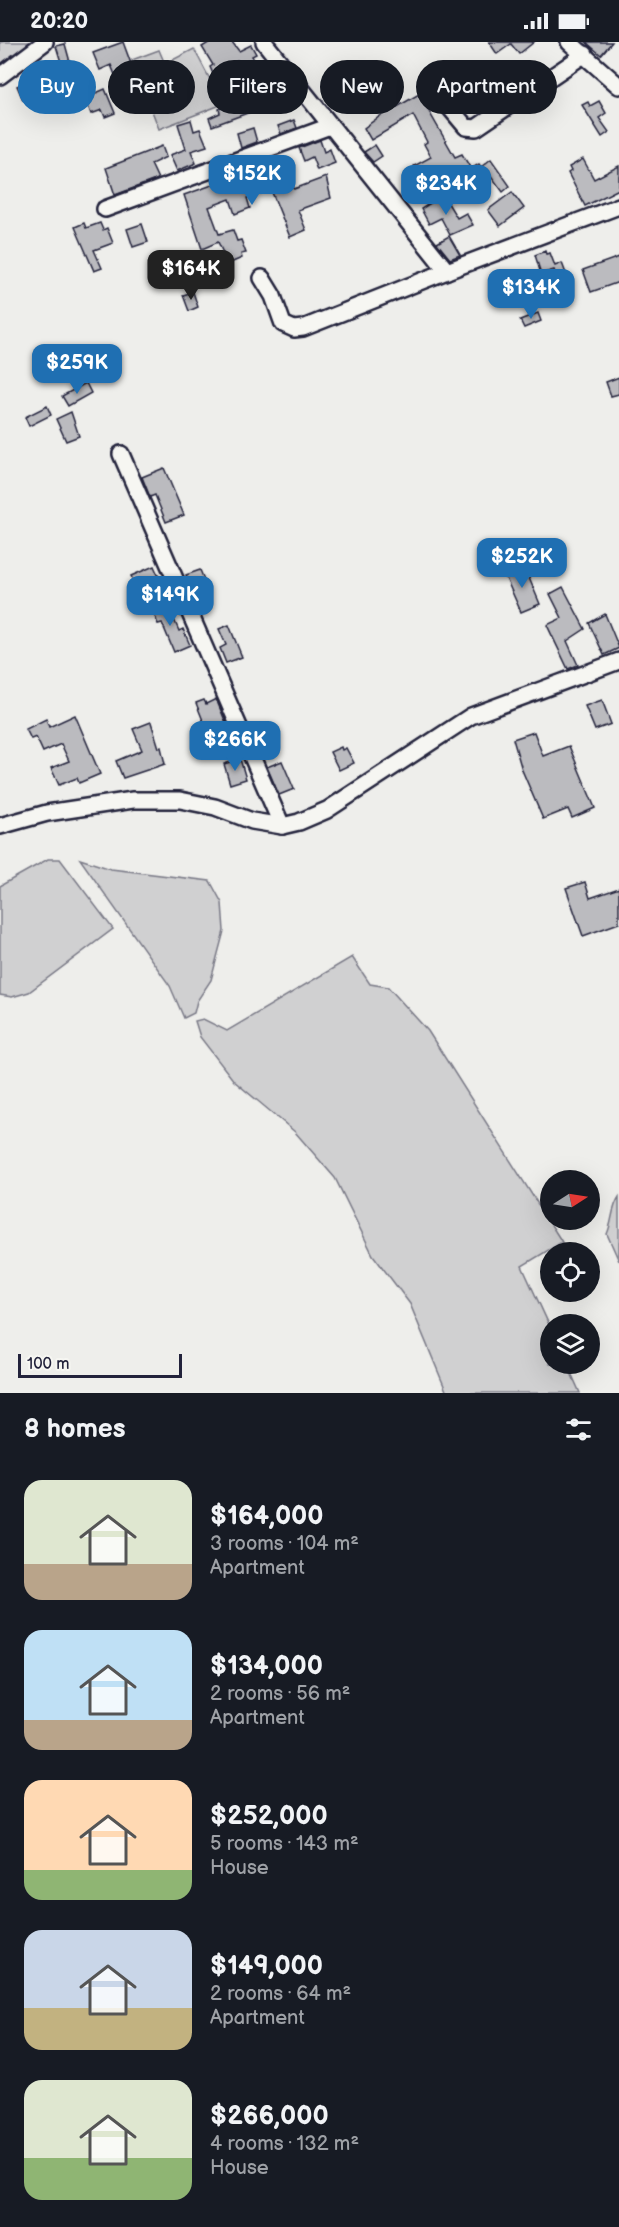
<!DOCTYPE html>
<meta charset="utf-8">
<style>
body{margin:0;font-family:"Balsamiq Sans",sans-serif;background:#20242c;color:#f1f3f6;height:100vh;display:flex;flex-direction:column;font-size:22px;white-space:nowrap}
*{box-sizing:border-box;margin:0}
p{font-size:20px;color:#9ea1a6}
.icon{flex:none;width:33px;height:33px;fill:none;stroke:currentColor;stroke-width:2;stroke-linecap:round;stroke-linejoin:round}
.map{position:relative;height:1351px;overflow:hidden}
.details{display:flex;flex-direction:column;background:#171b24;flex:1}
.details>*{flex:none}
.banner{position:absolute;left:18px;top:18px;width:584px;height:54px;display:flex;gap:12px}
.needle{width:39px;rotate:78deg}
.controls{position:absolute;left:540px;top:1128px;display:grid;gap:12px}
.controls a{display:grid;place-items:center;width:60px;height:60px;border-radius:50%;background:#171b24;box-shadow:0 6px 24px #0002;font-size:30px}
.scale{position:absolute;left:18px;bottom:15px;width:164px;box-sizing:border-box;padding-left:6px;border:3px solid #22223b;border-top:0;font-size:16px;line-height:21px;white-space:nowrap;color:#22223b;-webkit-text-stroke:4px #f6f6f2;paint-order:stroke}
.price{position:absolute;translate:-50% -51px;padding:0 14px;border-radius:12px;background:#1f6fb2;color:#fff;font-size:20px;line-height:39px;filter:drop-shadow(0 2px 3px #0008)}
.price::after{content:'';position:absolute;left:50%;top:36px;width:18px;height:14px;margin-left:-9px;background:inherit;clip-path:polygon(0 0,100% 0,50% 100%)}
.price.on{background:#222;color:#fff}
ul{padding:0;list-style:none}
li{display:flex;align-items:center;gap:18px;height:150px;padding:0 24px}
li span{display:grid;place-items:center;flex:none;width:168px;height:120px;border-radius:18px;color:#555}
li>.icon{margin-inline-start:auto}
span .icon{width:72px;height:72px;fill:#fffc;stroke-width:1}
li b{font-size:26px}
h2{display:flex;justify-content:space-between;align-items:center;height:72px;padding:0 24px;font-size:26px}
.pill{padding:0 21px;border-radius:27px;background:#171b24;box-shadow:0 6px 24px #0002;font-size:21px;line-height:54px}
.pill.on{background:#1f6fb2;color:#fff}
.status{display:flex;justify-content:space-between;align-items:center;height:42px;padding:0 30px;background:#171b24;direction:ltr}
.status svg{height:16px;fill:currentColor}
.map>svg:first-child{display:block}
.green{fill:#d0d0d1;stroke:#797986;stroke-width:1.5}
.building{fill:#bbbbbf;stroke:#22223b;stroke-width:1.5}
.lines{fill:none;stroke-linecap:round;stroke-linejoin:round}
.minor-casing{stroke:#22223b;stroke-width:20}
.minor{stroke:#f6f6f2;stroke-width:15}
</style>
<div class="status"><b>20:20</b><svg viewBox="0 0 49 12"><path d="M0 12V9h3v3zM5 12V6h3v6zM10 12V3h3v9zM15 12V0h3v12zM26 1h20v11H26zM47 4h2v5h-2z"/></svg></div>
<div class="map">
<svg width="619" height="1351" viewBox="0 0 619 1351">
<rect width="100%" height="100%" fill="#eeeeeb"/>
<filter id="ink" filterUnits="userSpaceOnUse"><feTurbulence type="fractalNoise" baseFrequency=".0167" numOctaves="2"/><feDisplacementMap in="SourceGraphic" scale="12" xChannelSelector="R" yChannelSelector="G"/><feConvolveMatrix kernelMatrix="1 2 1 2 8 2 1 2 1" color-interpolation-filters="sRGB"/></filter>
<g filter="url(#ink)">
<g class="green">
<polygon points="0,0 36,0 39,11 9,38 2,24 0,25"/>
<polygon points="194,7 223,62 159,87 132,18 159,8 165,22"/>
<polygon points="48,817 60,817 113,887 29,950 12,955 0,953 0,844"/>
<polygon points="80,817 111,827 210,839 222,861 224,889 211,938 197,959 194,971 184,976 170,944"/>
<polygon points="352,915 370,942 388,945 428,989 562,1200 522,1224 550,1285 550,1322 567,1322 580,1351 447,1351 410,1262 373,1213 335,1136 295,1090 234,1039 200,995 195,979 203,977 227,989"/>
<path d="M619,1155V1219L607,1192C613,1179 611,1167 619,1155Z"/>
</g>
<g class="building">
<polygon points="123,0 137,38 120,45 111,23 100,28 93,11"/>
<polygon points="210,0 232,0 239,9 251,3 256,12 252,14 272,49 281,45 285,55 272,61 270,57 251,64 253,69 212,84 209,76 220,71 219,67 257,52 237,18 214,34 210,25 213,23 202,5"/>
<polygon points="489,0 534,0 519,12 511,2 497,12"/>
<polygon points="586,0 612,0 601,13"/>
<polygon points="65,2 73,31 88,30 94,52 105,47 115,71 105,75 102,68 91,72 81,45 72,47 71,43 49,50 48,48 23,58 17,44 43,33 41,27 61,20 56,4"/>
<polygon points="419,52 455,115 462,112 471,127 479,122 481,125 491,117 510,144 503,150 489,131 467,144 458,130 441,139 434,130 421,137 414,124 431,115 424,102 427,100 413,73 371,98 364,86 395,63 397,65"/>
<polygon points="599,59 606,71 599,76 609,90 602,95 582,63 588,60 590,64"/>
<polygon points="191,78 194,89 200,87 207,104 191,109 196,121 177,129 170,113 186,107 178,82"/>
<polygon points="294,78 297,86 281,92 278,84"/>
<polygon points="253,86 257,100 241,106 237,91"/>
<polygon points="320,98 324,110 330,107 335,121 317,128 312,115 304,119 299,106"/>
<polygon points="375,103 382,114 373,120 364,110"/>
<polygon points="162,104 166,115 151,122 158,137 115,153 106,126"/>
<polygon points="583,117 594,137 619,124 619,147 585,164 568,131 571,129 569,125"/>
<polygon points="281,123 289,146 293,144 294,147 326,135 331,156 298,168 306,188 290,195 271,148 247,156 250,166 235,172 230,157 209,165 219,192 233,188 237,199 241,198 246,211 241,212 242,216 228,222 218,200 202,207 184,153 218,141 220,146 236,140 235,137 243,134 244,137"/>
<polygon points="512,150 524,166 500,184 488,168"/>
<polygon points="443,153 457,176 466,171 473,183 450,193 441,176 429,182 421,167"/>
<polygon points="84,181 86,186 100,181 103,188 107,186 113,201 94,208 102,226 94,229 75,185"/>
<polygon points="142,182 148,200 133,205 127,187"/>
<polygon points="449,194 460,213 450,217 437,201"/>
<polygon points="545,209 546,212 550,211 555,224 562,221 568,237 558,240 554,228 541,232 535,213"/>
<polygon points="619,215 619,240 591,250 583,228"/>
<polygon points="193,250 198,265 189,269 183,253"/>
<polygon points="538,271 541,279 524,286 520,278"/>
<polygon points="619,335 619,352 611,354 606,340"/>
<polygon points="86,341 91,351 68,364 62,354"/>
<polygon points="47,364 51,373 29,384 25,375"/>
<polygon points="71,370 79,394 66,399 56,377"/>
<polygon points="164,426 184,473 166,480 155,453 150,455 142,435"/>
<polygon points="154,524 162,542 139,552 131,534"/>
<polygon points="524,524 540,562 521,570 504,532"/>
<polygon points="200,528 205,540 191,545 186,533"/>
<polygon points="563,545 585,587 567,599 578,623 568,627 547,583 562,576 550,552"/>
<polygon points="166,559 179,589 183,587 190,603 174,610 162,581 158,582 151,565"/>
<polygon points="605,572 619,606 604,613 589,581"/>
<polygon points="229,583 242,615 226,621 220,606 226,603 219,587"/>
<polygon points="216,657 235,702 213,711 205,692 208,691 196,661 204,658 206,662"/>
<polygon points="602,658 611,682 595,688 585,664"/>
<polygon points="75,673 100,732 79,741 77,736 59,743 51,726 69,719 61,702 43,710 36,695 31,697 26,687 46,677 49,685"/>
<polygon points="151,680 159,706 161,705 165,722 123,736 116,719 142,708 133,687"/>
<polygon points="534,690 543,714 569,704 595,766 572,776 568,767 543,777 522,728 513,697"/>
<polygon points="341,705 342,708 346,706 354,721 339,728 330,710"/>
<polygon points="240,717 246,737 230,742 224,722"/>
<polygon points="282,719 294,747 279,753 267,725"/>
<polygon points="585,840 590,856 619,846 619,881 583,894 566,846"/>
</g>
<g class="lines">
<defs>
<g id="minor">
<polyline points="264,0 447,229 619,164"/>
<polyline points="569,0 619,44"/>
<polyline points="0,34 45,0"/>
<polyline points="440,54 466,85 476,86 585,12"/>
<polyline points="105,167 330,84"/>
<polyline points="262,236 273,254 283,282 294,287 303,286 447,229"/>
<polyline points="121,412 282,784"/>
<polyline points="0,784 47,771 133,758 180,758 215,765 252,779 282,784 299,780 327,768 471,674 619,619"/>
</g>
</defs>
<use href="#minor" class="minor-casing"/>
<use href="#minor" class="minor"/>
</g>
</g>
</svg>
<div class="controls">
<a><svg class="needle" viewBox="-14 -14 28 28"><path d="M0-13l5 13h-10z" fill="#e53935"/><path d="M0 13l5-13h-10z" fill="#9ea1a6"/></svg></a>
<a><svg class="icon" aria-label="locate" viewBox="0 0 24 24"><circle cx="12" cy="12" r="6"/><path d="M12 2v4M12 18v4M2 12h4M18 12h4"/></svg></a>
<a><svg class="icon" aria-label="layers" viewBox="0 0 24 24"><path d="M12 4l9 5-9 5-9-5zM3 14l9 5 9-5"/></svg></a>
</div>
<div class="scale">100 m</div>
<b class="price" style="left:252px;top:164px">$152K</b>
<b class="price" style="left:446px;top:174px">$234K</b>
<b class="price on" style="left:191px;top:259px">$164K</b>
<b class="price" style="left:531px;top:278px">$134K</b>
<b class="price" style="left:77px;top:353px">$259K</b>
<b class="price" style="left:522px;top:547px">$252K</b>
<b class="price" style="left:170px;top:585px">$149K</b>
<b class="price" style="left:235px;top:730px">$266K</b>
<div class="banner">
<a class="pill on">Buy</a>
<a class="pill">Rent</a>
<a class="pill">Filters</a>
<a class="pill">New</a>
<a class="pill">Apartment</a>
</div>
</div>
<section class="details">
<h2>8 homes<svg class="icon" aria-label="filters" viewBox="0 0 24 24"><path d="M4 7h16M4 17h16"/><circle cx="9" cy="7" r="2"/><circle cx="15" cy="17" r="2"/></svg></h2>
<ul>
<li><span style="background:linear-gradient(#dfe7d0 70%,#b9a48a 0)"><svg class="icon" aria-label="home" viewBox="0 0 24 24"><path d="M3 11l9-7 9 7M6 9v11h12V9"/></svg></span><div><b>$164,000</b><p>3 rooms · 104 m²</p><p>Apartment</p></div></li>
<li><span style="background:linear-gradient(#bfe0f5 75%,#b9a48a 0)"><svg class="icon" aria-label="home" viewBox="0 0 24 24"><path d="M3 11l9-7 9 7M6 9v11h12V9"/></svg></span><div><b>$134,000</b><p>2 rooms · 56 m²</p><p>Apartment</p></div></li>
<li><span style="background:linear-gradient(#ffd9b3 75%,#8fb573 0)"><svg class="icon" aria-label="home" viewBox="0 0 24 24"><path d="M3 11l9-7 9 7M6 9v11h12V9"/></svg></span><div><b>$252,000</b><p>5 rooms · 143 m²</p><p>House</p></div></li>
<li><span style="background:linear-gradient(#c9d6e8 65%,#c2b280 0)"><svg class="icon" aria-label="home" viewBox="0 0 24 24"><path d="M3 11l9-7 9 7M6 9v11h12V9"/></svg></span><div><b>$149,000</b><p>2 rooms · 64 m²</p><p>Apartment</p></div></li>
<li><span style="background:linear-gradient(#dfe7d0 65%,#8fb573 0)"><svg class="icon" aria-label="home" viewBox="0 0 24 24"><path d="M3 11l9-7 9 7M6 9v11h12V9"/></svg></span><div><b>$266,000</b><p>4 rooms · 132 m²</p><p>House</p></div></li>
</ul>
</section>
